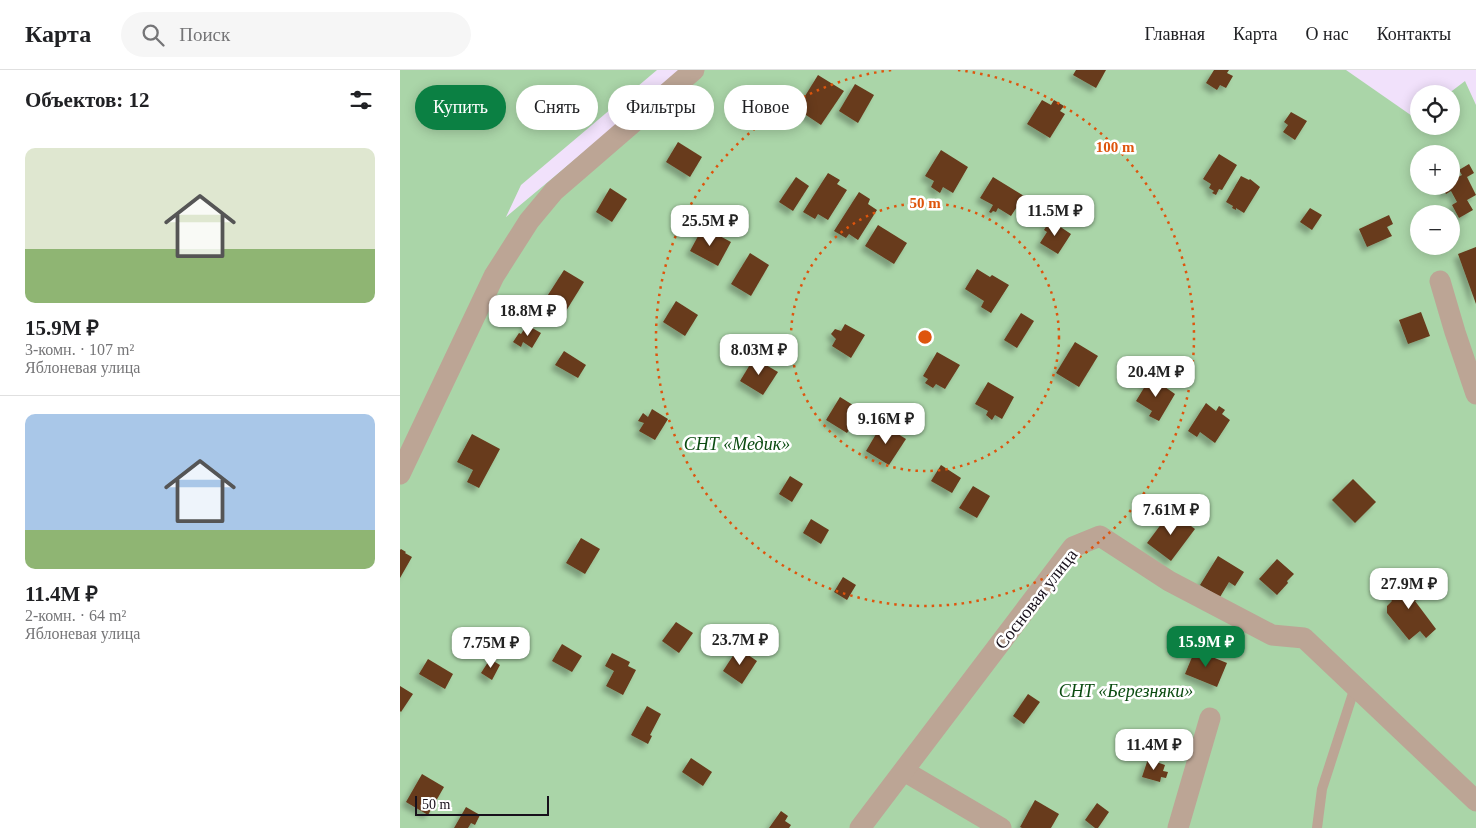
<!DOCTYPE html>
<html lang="ru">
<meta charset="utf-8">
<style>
body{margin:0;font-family:Georgia,serif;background:#f6f6f6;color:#202124;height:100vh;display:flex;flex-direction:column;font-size:19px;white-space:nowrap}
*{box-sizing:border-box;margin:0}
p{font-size:16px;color:#757577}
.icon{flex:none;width:28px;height:28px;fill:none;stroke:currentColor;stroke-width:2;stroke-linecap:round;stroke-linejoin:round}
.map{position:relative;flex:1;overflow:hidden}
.details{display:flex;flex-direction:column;background:#fff;width:400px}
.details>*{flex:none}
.top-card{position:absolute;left:15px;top:15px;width:475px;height:45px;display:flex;gap:10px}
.tools{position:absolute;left:1010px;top:15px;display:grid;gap:10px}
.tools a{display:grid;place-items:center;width:50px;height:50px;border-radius:50%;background:#fff;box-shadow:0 2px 12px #0003;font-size:25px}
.scale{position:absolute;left:15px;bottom:12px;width:134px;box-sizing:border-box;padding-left:5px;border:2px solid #17101b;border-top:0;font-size:14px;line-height:18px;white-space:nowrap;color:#17101b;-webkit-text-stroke:4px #fff;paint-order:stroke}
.price{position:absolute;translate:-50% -42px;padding:0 11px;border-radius:10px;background:#fff;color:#222;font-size:16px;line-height:32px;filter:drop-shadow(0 1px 2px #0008)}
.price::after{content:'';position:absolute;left:50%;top:30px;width:15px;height:11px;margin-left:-8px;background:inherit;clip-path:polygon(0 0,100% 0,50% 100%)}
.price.current{background:#0b8043;color:#fff}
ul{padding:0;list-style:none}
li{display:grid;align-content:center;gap:10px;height:265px;padding:0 25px}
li+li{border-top:1px solid #e0e0e0}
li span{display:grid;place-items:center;height:155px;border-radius:10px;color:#555}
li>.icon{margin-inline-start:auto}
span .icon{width:90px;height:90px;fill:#fffc;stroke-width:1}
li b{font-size:21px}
h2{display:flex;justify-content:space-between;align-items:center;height:60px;padding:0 25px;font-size:21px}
.tag{padding:0 18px;border-radius:22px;background:#fff;box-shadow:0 2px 12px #0003;font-size:18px;line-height:45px}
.tag.current{background:#0b8043;color:#fff}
header{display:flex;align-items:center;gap:30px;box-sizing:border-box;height:70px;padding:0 25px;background:#fff;border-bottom:1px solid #e0e0e0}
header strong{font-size:24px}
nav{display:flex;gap:28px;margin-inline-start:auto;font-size:18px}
.search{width:350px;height:45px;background:#f6f6f6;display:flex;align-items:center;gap:12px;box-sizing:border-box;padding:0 18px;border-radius:28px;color:#757577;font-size:19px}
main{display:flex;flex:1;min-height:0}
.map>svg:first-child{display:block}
.green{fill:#aad5a8;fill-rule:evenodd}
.building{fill:#673a1b;filter:url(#shadow)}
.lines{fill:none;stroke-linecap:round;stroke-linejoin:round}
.lane{stroke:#bca595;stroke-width:10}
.street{stroke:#bca595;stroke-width:21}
.ring{fill:none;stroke:#de550d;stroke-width:2.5;stroke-dasharray:2.5 5}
.labels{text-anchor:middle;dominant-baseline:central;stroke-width:5;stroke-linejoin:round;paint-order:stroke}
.park-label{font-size:18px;font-style:italic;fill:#0c4c12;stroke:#fff}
.street-label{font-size:18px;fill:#17101b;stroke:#fff}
.centre{fill:#de550d;stroke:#fff;stroke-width:2.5}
.ring-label{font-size:15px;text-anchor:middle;font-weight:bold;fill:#de550d;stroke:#fff;stroke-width:5;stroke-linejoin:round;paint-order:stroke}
</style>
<header>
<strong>Карта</strong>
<div class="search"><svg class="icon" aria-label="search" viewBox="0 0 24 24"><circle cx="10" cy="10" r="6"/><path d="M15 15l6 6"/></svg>Поиск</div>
<nav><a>Главная</a><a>Карта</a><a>О нас</a><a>Контакты</a></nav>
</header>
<main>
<section class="details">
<h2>Объектов: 12<svg class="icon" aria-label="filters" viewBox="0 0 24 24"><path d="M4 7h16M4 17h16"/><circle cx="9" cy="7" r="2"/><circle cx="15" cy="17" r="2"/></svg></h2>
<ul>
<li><span style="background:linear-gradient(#dfe7d0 65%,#8fb573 0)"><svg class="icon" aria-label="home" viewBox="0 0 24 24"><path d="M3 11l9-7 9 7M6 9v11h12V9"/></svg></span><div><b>15.9M ₽</b><p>3-комн. · 107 m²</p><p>Яблоневая улица</p></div></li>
<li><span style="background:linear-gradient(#a9c7e8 75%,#8fb573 0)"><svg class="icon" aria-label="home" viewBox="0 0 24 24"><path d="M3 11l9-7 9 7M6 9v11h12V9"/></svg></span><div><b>11.4M ₽</b><p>2-комн. · 64 m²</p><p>Яблоневая улица</p></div></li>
</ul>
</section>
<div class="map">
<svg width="1076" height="758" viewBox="0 0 1076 758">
<defs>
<filter id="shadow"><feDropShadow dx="-4.5" dy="4.5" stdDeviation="2.5" flood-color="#0004"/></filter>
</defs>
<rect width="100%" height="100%" fill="#f1e1fb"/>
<path class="green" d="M0,0H257L121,115L106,147L282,0H946L1015,48L1019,45V56H1051V24H1048L1065,11L1076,35V758H0ZM1019,84H1051V116H1019ZM1019,144H1051V176H1019Z"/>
<g class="building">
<polygon points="676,0 706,0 696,18 673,5"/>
<polygon points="814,0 829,0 827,3 833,6 826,18 820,15 817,20 806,13"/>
<polygon points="418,5 444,21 421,55 397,39"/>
<polygon points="455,14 474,25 458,53 439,41"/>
<polygon points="642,30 651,35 654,30 664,36 660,41 665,44 650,68 627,54"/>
<polygon points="891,42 907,51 895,70 883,62 888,55 884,52"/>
<polygon points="278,72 302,87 290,107 266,92"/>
<polygon points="541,80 568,97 553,123 543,117 540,123 531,117 534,111 525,106"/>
<polygon points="819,84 837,95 822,120 819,119 816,125 812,123 814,121 809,118 811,114 803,109"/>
<polygon points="1069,94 1074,103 1067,107 1076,125 1067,130 1073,140 1059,148 1052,135 1057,132 1051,121 1046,124 1041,117 1051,116 1051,111 1062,105 1059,100"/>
<polygon points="428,103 440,110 437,114 447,120 428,150 418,144 415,149 403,142"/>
<polygon points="841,106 849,110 850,109 860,117 844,143 836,138 836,140 832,138 833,136 826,132"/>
<polygon points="396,107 409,116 393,141 379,132"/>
<polygon points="593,107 624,126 611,146 598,138 596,142 593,141 591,143 589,142 593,135 580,128"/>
<polygon points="210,118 227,129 212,152 196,142"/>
<polygon points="459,122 470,129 468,134 477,140 458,170 449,164 446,168 434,161"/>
<polygon points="910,138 922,145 912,160 900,152"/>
<polygon points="989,145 993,154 987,157 992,166 967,177 959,159"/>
<polygon points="650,150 671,164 658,184 640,173 647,162 644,160"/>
<polygon points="478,155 507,173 494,194 465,176"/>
<polygon points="303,157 331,172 318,196 290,181"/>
<polygon points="1076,177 1076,234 1058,184"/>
<polygon points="350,183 369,195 351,226 331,214"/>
<polygon points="577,199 590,207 592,205 609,215 591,243 581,237 584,231 565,219"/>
<polygon points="164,200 184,212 166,241 146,228"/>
<polygon points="276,231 298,245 285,266 263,252"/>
<polygon points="1021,242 1030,266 1008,274 999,250"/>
<polygon points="621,243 634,251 617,278 604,270"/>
<polygon points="445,254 465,265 451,288 432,276 436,269 431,264 435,259 441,261"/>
<polygon points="127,255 141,263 132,278 123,272 121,277 113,272 119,263 121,264"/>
<polygon points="675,272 698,286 679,317 656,303"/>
<polygon points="164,281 186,295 178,308 155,295"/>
<polygon points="537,282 560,295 545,319 536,314 533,318 525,313 528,309 523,306"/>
<polygon points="354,288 378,302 363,325 340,311"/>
<polygon points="750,308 759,314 762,309 767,313 765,317 775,324 759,351 749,346 752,341 736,331"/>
<polygon points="588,312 614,327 602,349 595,345 592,350 586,345 588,341 575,334"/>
<polygon points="440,327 461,340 447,363 426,350"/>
<polygon points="806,333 816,341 819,336 825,340 822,344 830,350 815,373 800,362 797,367 788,361"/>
<polygon points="252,339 268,349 255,370 239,361 244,353 238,351 243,343 248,347"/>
<polygon points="482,354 506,369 489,395 466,381"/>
<polygon points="72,364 100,379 79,418 67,412 73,400 57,392"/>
<polygon points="541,395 561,408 552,423 531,411"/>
<polygon points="390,406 403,414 392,432 379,424"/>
<polygon points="953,409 976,432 955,453 932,430"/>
<polygon points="573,416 590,426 577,448 559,438"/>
<polygon points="771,441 795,459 771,491 747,473"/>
<polygon points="411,449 429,460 421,474 403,463"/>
<polygon points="181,468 200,479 185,504 166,493"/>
<polygon points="1,479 6,482 5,483 12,487 0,508 0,480"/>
<polygon points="818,486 844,502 835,516 829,512 820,527 800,515"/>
<polygon points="877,489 894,504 887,511 888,513 877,525 859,509"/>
<polygon points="1012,506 1026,523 1015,531 1036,559 1026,568 1020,561 1009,570 987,543 987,536 992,531 988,525"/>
<polygon points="443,507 456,515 447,530 434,522"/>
<polygon points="276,552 293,563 279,583 262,571"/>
<polygon points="162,574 182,586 172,602 152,591"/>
<polygon points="338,578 357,591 342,614 323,601"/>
<polygon points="795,580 827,593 817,617 785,604"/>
<polygon points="212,583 230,592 228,596 236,600 223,625 206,616 214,601 205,596"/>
<polygon points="28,589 53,604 45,619 19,604"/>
<polygon points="90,589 100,595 92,610 81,603"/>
<polygon points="0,616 13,624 1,642 0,641"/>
<polygon points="628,624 640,632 624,654 613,646"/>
<polygon points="247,636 261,644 250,665 252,666 248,674 231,665"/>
<polygon points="291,688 312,702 303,716 282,702"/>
<polygon points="748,689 765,695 763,701 768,702 766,708 761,707 760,712 742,707"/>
<polygon points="22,704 44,717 28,745 6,732"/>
<polygon points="635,730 659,744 651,758 622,758 620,757"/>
<polygon points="697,733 709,742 698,758 695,758 685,750"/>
<polygon points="66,737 80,745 75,755 71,753 68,758 54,758"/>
<polygon points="381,741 388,746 385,751 391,755 389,758 369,758"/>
</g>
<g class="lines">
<polyline class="lane" points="917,758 922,719 955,617"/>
<g class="street">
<polyline points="1040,211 1055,262 1076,324"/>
<polyline points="0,404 94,206 129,151 154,121 294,0"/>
<polyline points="504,701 601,758"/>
<polyline points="460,758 673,477 700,466 769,511 872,565 904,568 1076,731"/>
<polyline points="778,758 810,648"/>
</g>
</g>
<g class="ring">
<circle cx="525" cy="267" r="134"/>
<path d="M558 0A269 269 0 1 1 492 0"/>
</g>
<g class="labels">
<g class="park-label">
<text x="337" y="374">СНТ «Медик»</text>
<text x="726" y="621">СНТ «Березняки»</text>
</g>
<g class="street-label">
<text transform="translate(636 529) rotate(-52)">Сосновая улица</text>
</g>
</g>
<circle cx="525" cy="267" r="8" class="centre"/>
<g class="ring-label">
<text x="715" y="82">100 m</text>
<text x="525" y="138">50 m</text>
</g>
</svg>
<div class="tools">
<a><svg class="icon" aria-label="locate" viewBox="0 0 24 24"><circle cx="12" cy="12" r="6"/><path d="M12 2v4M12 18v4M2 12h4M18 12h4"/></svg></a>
<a>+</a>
<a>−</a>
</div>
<div class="scale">50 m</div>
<b class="price" style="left:655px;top:167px">11.5M ₽</b>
<b class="price" style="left:310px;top:177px">25.5M ₽</b>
<b class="price" style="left:128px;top:267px">18.8M ₽</b>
<b class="price" style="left:359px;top:306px">8.03M ₽</b>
<b class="price" style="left:756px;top:328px">20.4M ₽</b>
<b class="price" style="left:486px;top:375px">9.16M ₽</b>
<b class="price" style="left:771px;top:466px">7.61M ₽</b>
<b class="price" style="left:1009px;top:540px">27.9M ₽</b>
<b class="price" style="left:340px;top:596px">23.7M ₽</b>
<b class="price current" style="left:806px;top:598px">15.9M ₽</b>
<b class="price" style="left:91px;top:599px">7.75M ₽</b>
<b class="price" style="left:754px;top:701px">11.4M ₽</b>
<div class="top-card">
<a class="tag current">Купить</a>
<a class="tag">Снять</a>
<a class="tag">Фильтры</a>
<a class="tag">Новое</a>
</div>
</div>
</main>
